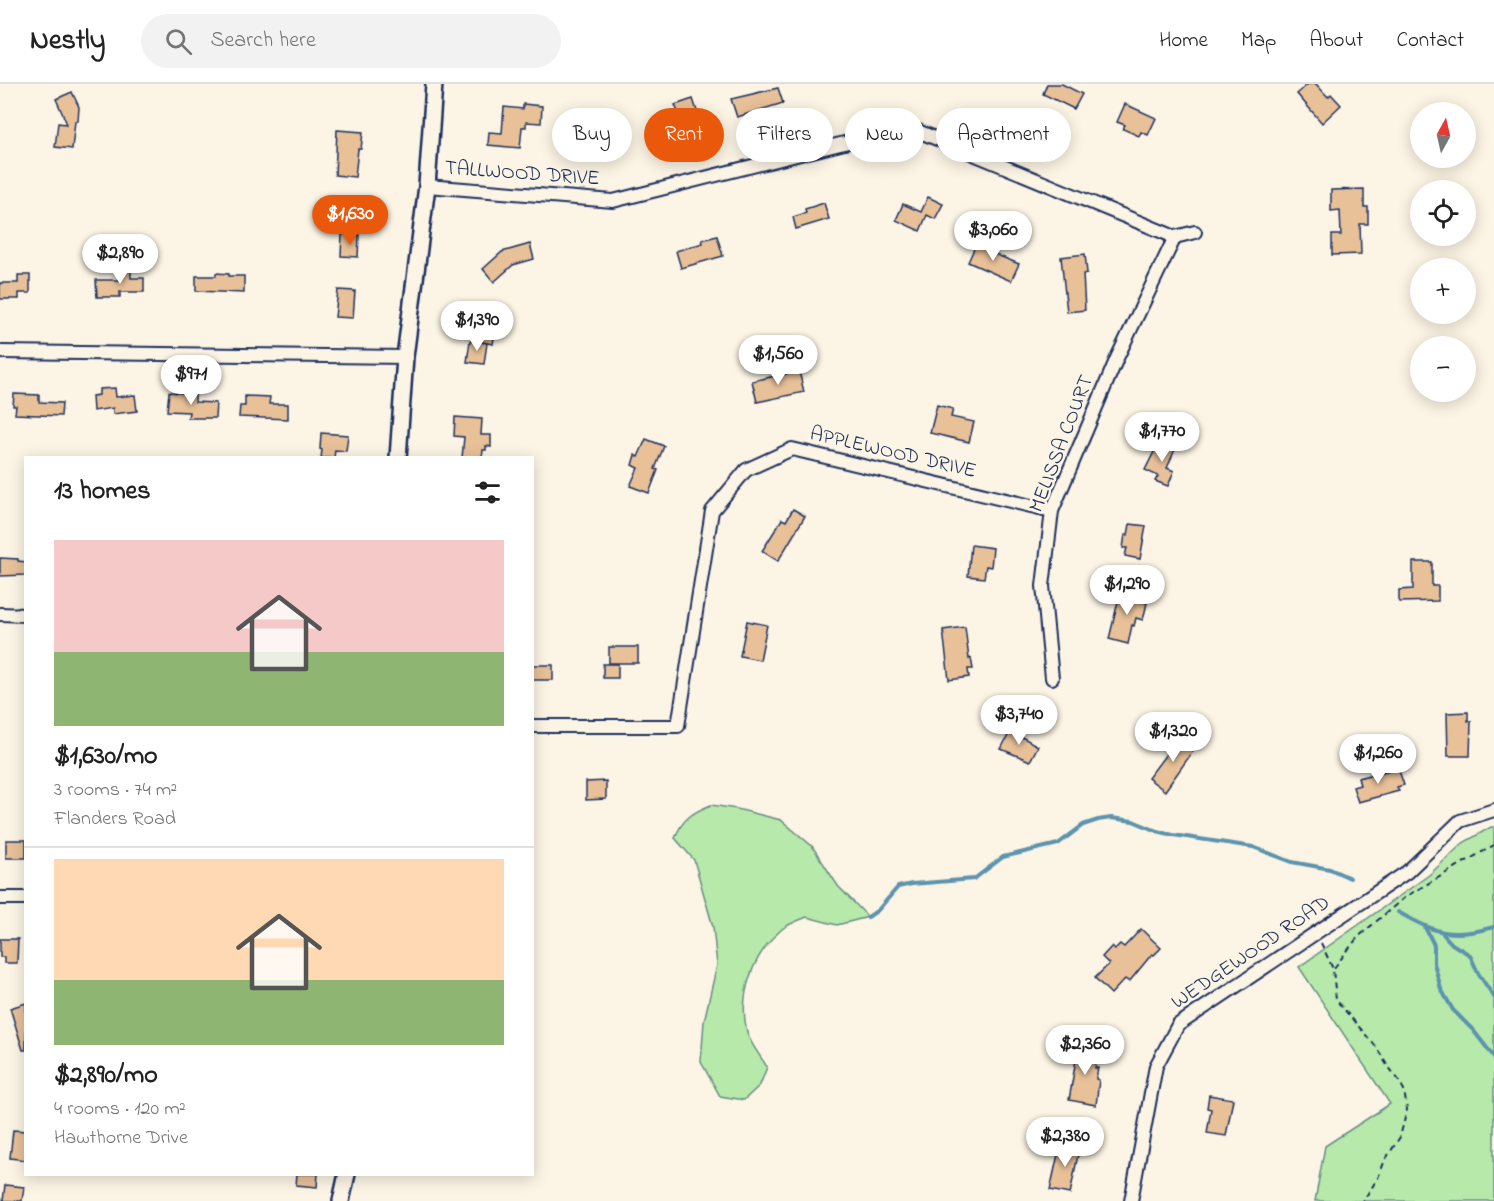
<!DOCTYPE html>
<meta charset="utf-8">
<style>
body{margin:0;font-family:"Indie Flower",sans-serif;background:#f2f2f2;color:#222;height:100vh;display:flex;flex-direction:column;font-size:22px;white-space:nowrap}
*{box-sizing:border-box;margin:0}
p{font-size:20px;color:#767676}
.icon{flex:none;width:33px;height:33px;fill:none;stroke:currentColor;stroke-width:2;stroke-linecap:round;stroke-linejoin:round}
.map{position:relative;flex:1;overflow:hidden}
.sheet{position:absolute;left:24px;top:372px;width:510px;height:720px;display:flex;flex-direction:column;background:#fff;border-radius:0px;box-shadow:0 3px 15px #0003}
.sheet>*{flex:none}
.banner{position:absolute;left:552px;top:24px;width:570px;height:54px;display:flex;gap:12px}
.needle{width:39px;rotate:8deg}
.buttons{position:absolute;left:1410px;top:18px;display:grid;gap:12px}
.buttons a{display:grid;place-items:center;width:66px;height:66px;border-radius:50%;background:#fff;box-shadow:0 3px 15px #0003;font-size:30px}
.price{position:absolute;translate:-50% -51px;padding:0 14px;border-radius:21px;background:#fff;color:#222;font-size:20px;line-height:39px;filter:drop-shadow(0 2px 3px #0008)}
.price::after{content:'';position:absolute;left:50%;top:36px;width:18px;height:14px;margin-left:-9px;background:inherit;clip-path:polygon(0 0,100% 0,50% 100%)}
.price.on{background:#ea580c;color:#fff}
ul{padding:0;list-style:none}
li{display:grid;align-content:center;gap:12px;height:318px;padding:0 30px}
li+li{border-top:2px solid #e0e0e0}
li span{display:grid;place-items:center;height:186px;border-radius:0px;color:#555}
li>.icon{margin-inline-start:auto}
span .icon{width:108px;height:108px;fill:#fffc;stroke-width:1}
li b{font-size:26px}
h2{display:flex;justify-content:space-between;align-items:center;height:72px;padding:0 30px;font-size:26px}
.chip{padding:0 21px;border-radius:27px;background:#fff;box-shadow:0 3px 15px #0003;font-size:21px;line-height:54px}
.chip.on{background:#ea580c;color:#fff}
header{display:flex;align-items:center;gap:36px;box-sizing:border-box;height:84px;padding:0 30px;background:#fff;border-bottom:2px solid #e0e0e0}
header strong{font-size:28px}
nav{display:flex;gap:33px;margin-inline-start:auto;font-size:21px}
.search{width:420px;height:54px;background:#f2f2f2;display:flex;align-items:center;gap:15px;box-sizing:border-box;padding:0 21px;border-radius:33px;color:#767676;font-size:22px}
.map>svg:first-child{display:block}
.green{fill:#b6e9aa;stroke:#688c84;stroke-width:1.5}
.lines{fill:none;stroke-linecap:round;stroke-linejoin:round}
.stream{stroke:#5c93ae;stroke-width:4}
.building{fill:#e8c199;stroke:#1b2f5e;stroke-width:1.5}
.minor-casing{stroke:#1b2f5e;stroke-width:16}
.tertiary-casing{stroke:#1b2f5e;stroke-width:20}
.path{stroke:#1b2f5e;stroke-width:2;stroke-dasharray:6 4.5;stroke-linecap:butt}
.minor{stroke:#fcf5e5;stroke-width:12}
.tertiary{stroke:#fcf5e5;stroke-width:15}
.labels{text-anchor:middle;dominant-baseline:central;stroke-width:5;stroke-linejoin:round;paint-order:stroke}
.street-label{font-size:21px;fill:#1b2f5e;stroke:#fcf5e5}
</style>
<header>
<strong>Nestly</strong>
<div class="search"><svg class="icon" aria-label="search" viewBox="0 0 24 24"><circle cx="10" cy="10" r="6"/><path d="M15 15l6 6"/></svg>Search here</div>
<nav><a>Home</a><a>Map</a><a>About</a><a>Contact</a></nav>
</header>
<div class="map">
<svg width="1494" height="1117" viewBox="0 0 1494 1117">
<rect width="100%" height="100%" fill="#fcf5e5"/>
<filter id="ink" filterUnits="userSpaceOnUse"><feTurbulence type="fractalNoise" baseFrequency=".0167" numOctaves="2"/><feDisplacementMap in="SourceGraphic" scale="12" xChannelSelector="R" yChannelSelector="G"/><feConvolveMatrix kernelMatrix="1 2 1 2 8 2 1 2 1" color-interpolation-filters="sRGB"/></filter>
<g filter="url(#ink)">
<g class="green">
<path d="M711,721L737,725L781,736L812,762L838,802L868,833L837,841L807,833C799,836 789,840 782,845C752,871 737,913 748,951C752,962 761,973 767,983L760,1001L744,1016L720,1012L701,978L704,937L717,881L713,843L694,776L675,754C682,735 693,728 711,721Z"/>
<polygon points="1491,743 1494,743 1494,1117 1315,1117 1325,1062 1390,1020 1299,883 1429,791 1463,759"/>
</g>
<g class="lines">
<g class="stream">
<path d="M1398,828C1435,849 1451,855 1494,843"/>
<polyline points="868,833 878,826 898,803 912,800 974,795 1003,773 1058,760 1083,741 1098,736 1111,734 1133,737 1157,747 1173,751 1253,763 1292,778 1330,785 1350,794"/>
<polyline points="1425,843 1434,861 1434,879 1441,905 1453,926 1473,946 1494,973"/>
<polyline points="1443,850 1452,860 1470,871 1478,889 1494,913"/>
</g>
</g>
<g class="building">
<polygon points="1047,0 1062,0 1082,10 1074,25 1043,10"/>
<polygon points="1308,0 1316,0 1328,13 1331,10 1341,21 1322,39 1297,10"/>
<polygon points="778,4 783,19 737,33 731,15"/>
<polygon points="72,8 79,23 78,37 75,37 72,65 55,63 58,39 67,40 56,15"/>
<polygon points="693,15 703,45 655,62 649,43 672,34 671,30 678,28 675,21"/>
<polygon points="523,20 542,22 541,39 526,38 526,43 522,43 520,64 488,61 489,48 502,49 504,23 523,25"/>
<polygon points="1125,20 1156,34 1148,51 1141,48 1139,52 1123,45 1125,41 1117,38"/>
<polygon points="337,46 363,48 361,65 358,65 355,93 335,91"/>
<polygon points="1364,105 1364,123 1368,123 1368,140 1360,140 1361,170 1332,171 1332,151 1341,151 1340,126 1331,127 1331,106"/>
<polygon points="928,113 943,120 935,135 927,131 920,147 896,136 903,120 921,128"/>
<polygon points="824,119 829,135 796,145 793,133 806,129 805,125"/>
<polygon points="342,150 359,151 358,173 341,172"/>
<polygon points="717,152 723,172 681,184 676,167 703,159 702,156"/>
<polygon points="977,158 988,163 987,167 1019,180 1011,197 968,178"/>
<polygon points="530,160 534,175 513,181 494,198 483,185 502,168"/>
<polygon points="1085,170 1087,189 1083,190 1085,226 1067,228 1061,173"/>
<polygon points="120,186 131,186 131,194 144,194 144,208 120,208 120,213 97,213 96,196 120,196"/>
<polygon points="216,189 229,190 229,192 244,192 244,209 196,207 196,192 216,192"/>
<polygon points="18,191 30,191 30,209 19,209 19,215 0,215 0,199 18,199"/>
<polygon points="338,206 355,207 353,234 335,233"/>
<polygon points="479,241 496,243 493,260 477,257"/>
<polygon points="470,257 487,259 484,280 467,278"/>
<polygon points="799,287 804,308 757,318 752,297"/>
<polygon points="115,304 116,313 135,311 137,327 113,330 113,324 93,327 92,312 99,311 99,305"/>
<polygon points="169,308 195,310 195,318 216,319 215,334 188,334 189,328 167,327"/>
<polygon points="14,310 39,311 39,318 62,319 61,332 15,330 16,322 13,322"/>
<polygon points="245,312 270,313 269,320 288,320 288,335 239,333 240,322 245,322"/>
<polygon points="937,321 953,325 951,333 974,338 969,358 930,349"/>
<polygon points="455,333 482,335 481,351 491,351 491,363 486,362 486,366 483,366 482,374 462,374 464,353 454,352"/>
<polygon points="321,349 348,351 346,367 335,366 334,374 321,374 322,366 320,365"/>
<polygon points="646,355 664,362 655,385 658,386 649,409 630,402 638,384 632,381 635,371 638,373"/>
<polygon points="1160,356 1176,363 1167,384 1174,387 1168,402 1155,397 1158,392 1145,386"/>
<polygon points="793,425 805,432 778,477 762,467 782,435 786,437"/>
<polygon points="1130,440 1146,442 1140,475 1125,472 1127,464 1123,464 1125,451 1128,451"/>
<polygon points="971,461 993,464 991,483 986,482 984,494 968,492"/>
<polygon points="0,474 18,475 18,477 26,478 26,491 0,492"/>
<polygon points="1413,478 1432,478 1432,502 1438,502 1438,517 1399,518 1399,506 1413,505"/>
<polygon points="1121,505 1141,510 1139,517 1147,519 1143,536 1136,534 1134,542 1132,541 1128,560 1109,555"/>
<polygon points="747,537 767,541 760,576 740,572"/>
<polygon points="965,543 969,575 971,574 973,585 968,585 969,593 949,596 943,546"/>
<rect x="609" y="563" width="29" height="16"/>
<rect x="603" y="580" width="15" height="14"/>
<rect x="532" y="581" width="21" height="15"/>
<polygon points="1468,628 1468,637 1471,637 1470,672 1448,672 1447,629"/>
<polygon points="1012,644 1022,649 1020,652 1038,662 1030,677 1001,665"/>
<polygon points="1187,652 1198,660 1165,707 1148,694 1167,669 1169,671 1180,656 1183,657"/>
<polygon points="1398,684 1404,701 1397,703 1399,707 1358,718 1353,703 1360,701 1358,694"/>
<polygon points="606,697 606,715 586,716 586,698"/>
<rect x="6" y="756" width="20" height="18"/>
<polygon points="1141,845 1161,864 1154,871 1152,870 1129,898 1125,895 1111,910 1095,894 1109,880 1102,873 1112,862 1115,865 1120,860 1124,863"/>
<polygon points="0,855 18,855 17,879 4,879 4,873 0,873"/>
<polygon points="26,919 26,966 23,966 10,924"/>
<polygon points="1077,960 1098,964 1095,984 1098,984 1096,995 1099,996 1096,1021 1069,1016 1076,976 1074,976"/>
<polygon points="1209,1011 1233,1015 1226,1052 1207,1049 1211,1025 1207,1024"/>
<polygon points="13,1046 26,1047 26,1076 10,1074"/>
<polygon points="1061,1057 1080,1061 1070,1110 1050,1106"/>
<polygon points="297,1090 318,1090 317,1103 296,1101"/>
<polygon points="5,1101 24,1103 22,1117 3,1117"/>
</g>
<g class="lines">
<defs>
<g id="minor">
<polyline points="427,102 613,117 908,43 1175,153 1195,148"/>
<polyline points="0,268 405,273"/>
<polyline points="0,530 26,531"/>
<polyline points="1052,594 1043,502 1052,427 1117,274 1175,153"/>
<polyline points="532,642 678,642 712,427 746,386 792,365 1052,427"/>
<polyline points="0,814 26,814"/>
<polyline points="1131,1117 1156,982 1178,941 1407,788 1460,737 1494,726"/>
</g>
<g id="tertiary">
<polyline points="398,374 405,273 427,102 434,0"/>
<polyline points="341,1117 347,1090"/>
</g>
</defs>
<use href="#minor" class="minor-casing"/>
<use href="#tertiary" class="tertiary-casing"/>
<g class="path">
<polyline points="1321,859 1333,885 1336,916 1377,964 1387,981 1398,995 1404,1006 1407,1026 1400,1053 1385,1076 1378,1094 1363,1117"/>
<polyline points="1334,884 1358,853 1405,813 1494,761"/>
</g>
<use href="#minor" class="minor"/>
<use href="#tertiary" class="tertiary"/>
</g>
</g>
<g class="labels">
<g class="street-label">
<text transform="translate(522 90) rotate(4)">TALLWOOD DRIVE</text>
<text transform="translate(1062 360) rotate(-69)">MELISSA COURT</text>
<text transform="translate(893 369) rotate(13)">APPLEWOOD DRIVE</text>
<text transform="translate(1251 869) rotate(-34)">WEDGEWOOD ROAD</text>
</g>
</g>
</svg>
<div class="buttons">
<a><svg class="needle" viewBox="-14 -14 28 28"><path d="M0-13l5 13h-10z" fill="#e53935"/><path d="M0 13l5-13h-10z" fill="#767676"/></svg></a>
<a><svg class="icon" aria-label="locate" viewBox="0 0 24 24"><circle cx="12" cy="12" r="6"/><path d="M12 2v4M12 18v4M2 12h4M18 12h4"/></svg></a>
<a>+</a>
<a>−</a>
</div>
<b class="price on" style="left:350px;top:162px">$1,630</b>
<b class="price" style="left:993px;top:178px">$3,060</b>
<b class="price" style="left:120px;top:201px">$2,890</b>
<b class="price" style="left:477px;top:268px">$1,390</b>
<b class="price" style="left:778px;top:302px">$1,560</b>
<b class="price" style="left:191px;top:322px">$971</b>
<b class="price" style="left:1162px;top:379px">$1,770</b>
<b class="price" style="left:1127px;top:532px">$1,290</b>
<b class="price" style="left:1019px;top:662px">$3,740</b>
<b class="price" style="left:1173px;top:679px">$1,320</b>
<b class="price" style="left:1378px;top:701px">$1,260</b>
<b class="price" style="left:1085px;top:992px">$2,360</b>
<b class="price" style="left:1065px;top:1084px">$2,380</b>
<div class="banner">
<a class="chip">Buy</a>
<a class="chip on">Rent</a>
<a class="chip">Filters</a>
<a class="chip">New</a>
<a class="chip">Apartment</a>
</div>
<section class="sheet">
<h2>13 homes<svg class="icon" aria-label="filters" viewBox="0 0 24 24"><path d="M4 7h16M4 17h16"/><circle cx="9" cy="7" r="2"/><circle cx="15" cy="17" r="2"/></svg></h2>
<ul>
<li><span style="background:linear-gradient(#f6c9c9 60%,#8fb573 0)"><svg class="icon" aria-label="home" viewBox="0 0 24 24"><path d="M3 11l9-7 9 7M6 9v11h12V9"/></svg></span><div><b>$1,630/mo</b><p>3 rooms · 74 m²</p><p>Flanders Road</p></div></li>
<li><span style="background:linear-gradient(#ffd9b3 65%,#8fb573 0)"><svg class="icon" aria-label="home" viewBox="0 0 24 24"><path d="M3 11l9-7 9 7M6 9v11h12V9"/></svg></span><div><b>$2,890/mo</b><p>4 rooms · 120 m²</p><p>Hawthorne Drive</p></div></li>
</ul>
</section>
</div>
